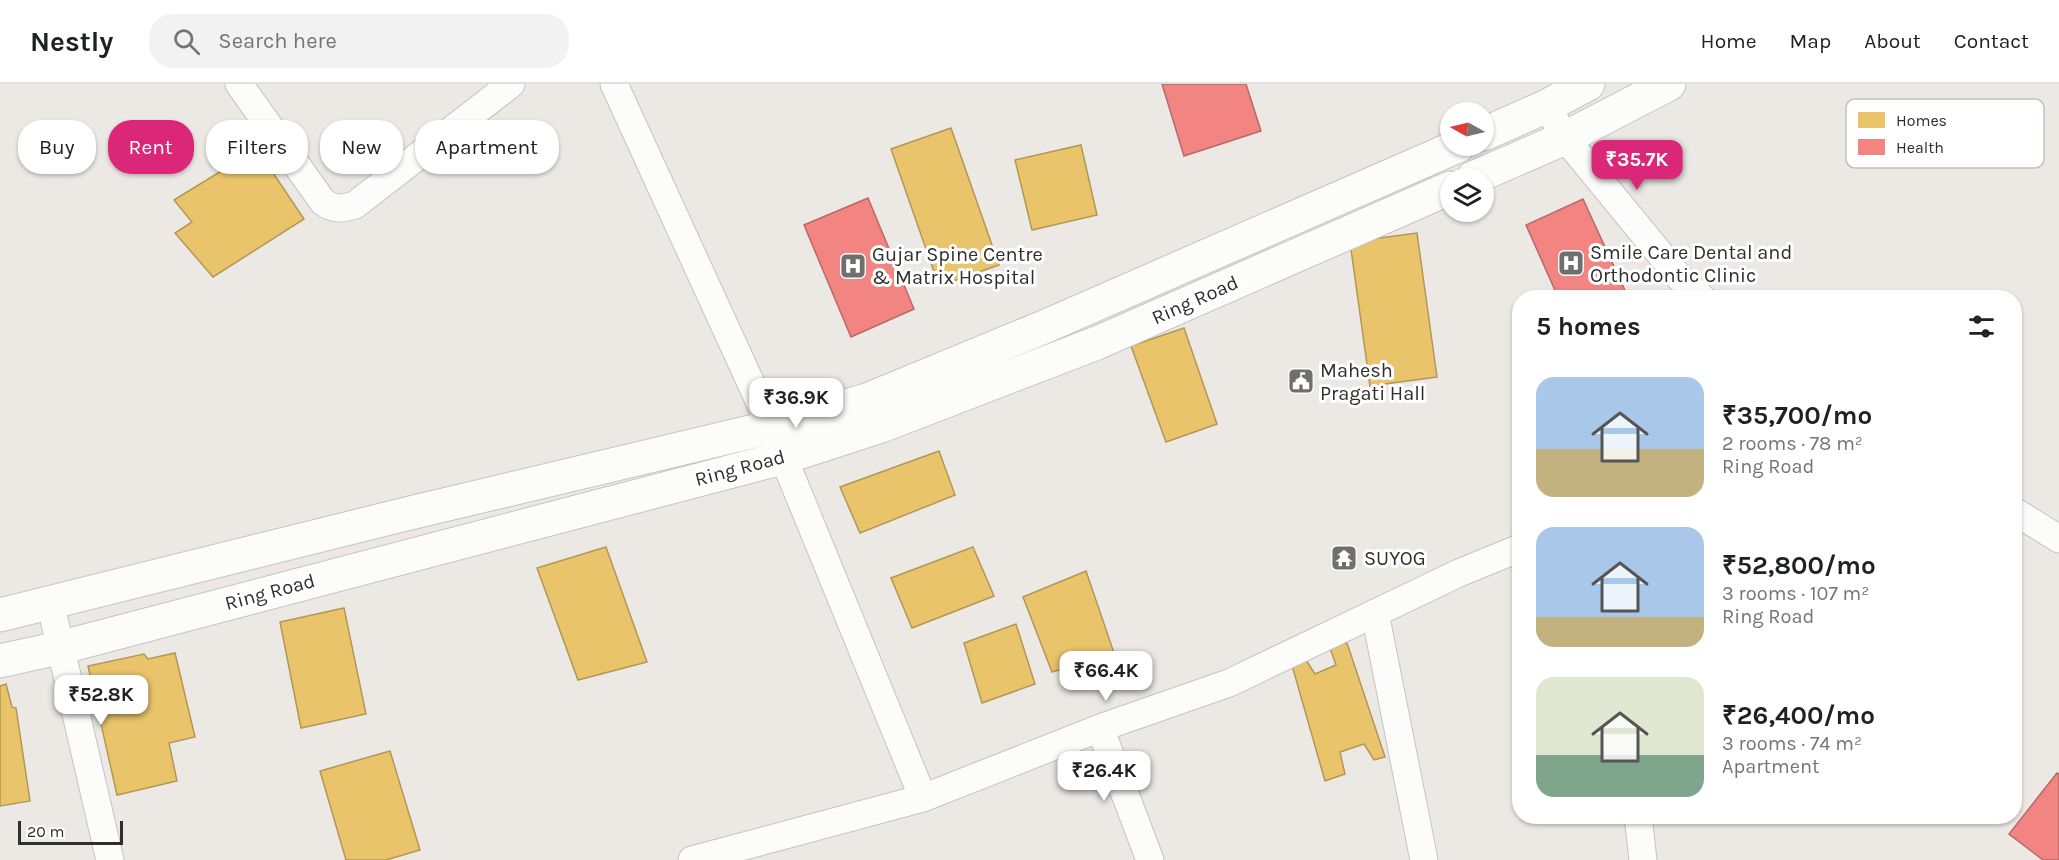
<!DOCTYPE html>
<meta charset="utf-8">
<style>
body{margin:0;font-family:Karla,sans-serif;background:#f2f2f2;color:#202124;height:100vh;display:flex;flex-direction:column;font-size:22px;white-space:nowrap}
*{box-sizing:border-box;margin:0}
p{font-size:20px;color:#757577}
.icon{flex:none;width:33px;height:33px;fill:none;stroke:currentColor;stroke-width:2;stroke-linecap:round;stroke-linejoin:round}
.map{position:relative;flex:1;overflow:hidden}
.side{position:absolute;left:1512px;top:206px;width:510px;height:534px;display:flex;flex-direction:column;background:#fff;border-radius:24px;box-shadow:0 2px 4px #0004}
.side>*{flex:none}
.guide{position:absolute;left:18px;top:36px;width:570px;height:54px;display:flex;gap:12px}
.needle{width:39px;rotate:278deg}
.buttons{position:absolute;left:1440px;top:18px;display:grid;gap:12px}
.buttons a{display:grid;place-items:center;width:54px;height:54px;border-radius:50%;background:#fff;box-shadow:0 2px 4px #0004;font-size:30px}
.scale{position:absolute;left:18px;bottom:15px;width:105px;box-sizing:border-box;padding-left:6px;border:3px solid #2e2e2e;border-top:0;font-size:16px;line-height:21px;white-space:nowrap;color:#2e2e2e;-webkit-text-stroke:4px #fff;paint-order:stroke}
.price{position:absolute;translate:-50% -51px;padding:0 14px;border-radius:12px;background:#fff;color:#222;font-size:20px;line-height:39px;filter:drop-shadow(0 2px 3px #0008)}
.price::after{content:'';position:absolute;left:50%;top:36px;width:18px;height:14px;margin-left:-9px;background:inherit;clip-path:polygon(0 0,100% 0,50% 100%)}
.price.on{background:#db2777;color:#fff}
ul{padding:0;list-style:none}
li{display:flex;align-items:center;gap:18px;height:150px;padding:0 24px}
li span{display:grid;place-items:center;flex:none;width:168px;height:120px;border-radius:18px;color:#555}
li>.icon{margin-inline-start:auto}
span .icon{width:72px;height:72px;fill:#fffc;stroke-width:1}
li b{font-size:26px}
h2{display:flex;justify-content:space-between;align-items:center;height:72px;padding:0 24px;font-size:26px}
.chip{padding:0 21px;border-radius:24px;background:#fff;box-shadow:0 2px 4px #0004;font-size:21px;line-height:54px}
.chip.on{background:#db2777;color:#fff}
header{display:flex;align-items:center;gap:36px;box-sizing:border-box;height:84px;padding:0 30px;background:#fff;border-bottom:2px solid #e0e0e0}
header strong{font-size:28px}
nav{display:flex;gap:33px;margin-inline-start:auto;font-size:21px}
.search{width:420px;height:54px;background:#f2f2f2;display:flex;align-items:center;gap:15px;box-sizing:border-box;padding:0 21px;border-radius:24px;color:#757577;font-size:22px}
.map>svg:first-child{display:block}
.homes{fill:#e9c46a;stroke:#b19758;stroke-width:1.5}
.health{fill:#f28482;stroke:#b76a69;stroke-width:1.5}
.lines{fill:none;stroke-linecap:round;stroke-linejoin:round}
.minor-casing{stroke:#c5c4c5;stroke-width:29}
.secondary-casing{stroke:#c5c4c5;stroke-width:35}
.minor{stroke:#fcfcfb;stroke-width:27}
.secondary{stroke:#fcfcfb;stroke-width:33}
.labels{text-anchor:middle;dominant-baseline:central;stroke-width:6;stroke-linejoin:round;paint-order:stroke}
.poi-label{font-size:20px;fill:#2e2e2e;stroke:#fff;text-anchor:start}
.street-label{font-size:20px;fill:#2e2e2e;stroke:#fff}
.key{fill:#fff;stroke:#c0c0c0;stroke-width:1.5}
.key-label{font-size:16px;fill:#2e2e2e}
</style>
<header>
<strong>Nestly</strong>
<div class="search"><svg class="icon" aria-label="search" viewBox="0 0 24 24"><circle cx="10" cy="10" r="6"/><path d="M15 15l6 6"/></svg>Search here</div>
<nav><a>Home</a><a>Map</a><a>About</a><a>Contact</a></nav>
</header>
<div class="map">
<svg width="2059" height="776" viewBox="0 0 2059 776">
<rect width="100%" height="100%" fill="#ece8e4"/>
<g class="homes">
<polygon points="951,44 999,181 939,202 891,65"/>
<polygon points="1081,61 1097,131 1032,146 1015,76"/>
<polygon points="257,65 304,135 213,193 175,149 192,138 174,116"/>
<polygon points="1417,149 1437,293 1370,302 1350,158"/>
<polygon points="1184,244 1217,340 1166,358 1131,262"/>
<polygon points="939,367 955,411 860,449 840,403"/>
<polygon points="606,463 647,578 578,596 537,484"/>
<polygon points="973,463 994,512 912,544 891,494"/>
<polygon points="1086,487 1114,569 1052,588 1023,513"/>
<polygon points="344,524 366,630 301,644 280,538"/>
<polygon points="1016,540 1035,600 982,619 964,559"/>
<polygon points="1347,559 1385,673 1374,676 1364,660 1340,668 1345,690 1325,697 1291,578 1306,576 1315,590 1336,581 1329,561"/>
<polygon points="175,569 195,653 169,659 177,697 117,711 88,582 144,570 148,575"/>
<polygon points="6,600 12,623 16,624 30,717 0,722 0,602"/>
<polygon points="390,667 420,766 386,776 346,776 320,687"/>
</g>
<g class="health">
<polygon points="1162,0 1246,0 1261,47 1184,72"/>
<polygon points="868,114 914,225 851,253 804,141"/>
<polygon points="1583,115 1628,213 1558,213 1526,141"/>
<polygon points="2057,689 2059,690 2059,776 2043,776 2009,750"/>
</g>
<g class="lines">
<defs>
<g id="minor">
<path d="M239,0L323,118C334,126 342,125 355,121L511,0"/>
<polyline points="614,0 771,343 923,714"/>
<polyline points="1547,22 1565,54 1680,194 1701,213"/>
<polyline points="2014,427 2059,455"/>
<polyline points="50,518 110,776"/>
<polyline points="1375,529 1424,776"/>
<polyline points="1100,644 1150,776"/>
<polyline points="1638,732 1643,776"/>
<polyline points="692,776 923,714 1100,644 1229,599 1459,489 1520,464"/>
</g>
<g id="secondary">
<polyline points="1484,50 1547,22 1588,0"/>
<polyline points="1473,94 1565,54 1669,0"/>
<polyline points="0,531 406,430 771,343 867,316 1044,243 1458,62"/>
<polyline points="0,577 59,564 782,374 881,342 1097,259 1450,104"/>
</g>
</defs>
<use href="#minor" class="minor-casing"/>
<use href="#secondary" class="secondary-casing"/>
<use href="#minor" class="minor"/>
<use href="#secondary" class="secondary"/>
</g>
<defs>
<symbol id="hospital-square" viewBox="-11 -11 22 22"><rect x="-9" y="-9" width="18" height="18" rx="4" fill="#706f6e" stroke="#fff"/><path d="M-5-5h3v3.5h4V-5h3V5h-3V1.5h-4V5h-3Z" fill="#fff"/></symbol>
<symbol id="civic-square" viewBox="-11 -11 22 22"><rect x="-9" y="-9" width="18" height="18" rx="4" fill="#706f6e" stroke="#fff"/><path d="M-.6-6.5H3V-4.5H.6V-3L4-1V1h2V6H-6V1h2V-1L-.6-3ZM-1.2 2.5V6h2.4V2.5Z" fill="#fff"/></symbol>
<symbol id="temple-square" viewBox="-11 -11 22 22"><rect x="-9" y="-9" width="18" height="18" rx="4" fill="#706f6e" stroke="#fff"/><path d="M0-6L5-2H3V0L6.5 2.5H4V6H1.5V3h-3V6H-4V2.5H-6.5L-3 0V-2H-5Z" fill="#fff"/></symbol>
</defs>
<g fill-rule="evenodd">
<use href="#hospital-square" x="1556" y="164" width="30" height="30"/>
<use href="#hospital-square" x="838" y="167" width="30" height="30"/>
<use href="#civic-square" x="1286" y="282" width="30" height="30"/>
<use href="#temple-square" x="1329" y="459" width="30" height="30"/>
</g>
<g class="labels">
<g class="poi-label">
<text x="1590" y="168">Smile Care Dental and<tspan x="1590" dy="23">Orthodontic Clinic</tspan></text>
<text x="872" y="170">Gujar Spine Centre<tspan x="872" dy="23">&amp; Matrix Hospital</tspan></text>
<text x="1320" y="286">Mahesh<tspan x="1320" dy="23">Pragati Hall</tspan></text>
<text x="1364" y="474">SUYOG</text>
</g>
<g class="street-label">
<text transform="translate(1195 216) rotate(-24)">Ring Road</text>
<text transform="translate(740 384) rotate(-15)">Ring Road</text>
<text transform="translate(270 508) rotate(-15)">Ring Road</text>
</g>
</g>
<rect x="1846" y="15" width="198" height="69" rx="9" class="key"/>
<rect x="1858" y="28" width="27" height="16" fill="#e9c46a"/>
<rect x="1858" y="55" width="27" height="16" fill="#f28482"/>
<g class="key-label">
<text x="1896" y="42">Homes</text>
<text x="1896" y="69">Health</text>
</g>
</svg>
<div class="buttons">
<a><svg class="needle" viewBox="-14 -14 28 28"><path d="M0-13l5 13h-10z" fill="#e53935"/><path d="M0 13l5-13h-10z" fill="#757577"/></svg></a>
<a><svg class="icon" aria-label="layers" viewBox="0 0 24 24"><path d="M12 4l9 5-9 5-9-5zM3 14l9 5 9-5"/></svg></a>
</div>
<div class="scale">20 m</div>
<b class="price on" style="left:1637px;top:107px">₹35.7K</b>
<b class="price" style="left:796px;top:345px">₹36.9K</b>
<b class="price" style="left:1106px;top:618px">₹66.4K</b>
<b class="price" style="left:101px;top:642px">₹52.8K</b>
<b class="price" style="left:1104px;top:718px">₹26.4K</b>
<div class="guide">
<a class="chip">Buy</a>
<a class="chip on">Rent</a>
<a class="chip">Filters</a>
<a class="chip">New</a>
<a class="chip">Apartment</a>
</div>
<section class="side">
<h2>5 homes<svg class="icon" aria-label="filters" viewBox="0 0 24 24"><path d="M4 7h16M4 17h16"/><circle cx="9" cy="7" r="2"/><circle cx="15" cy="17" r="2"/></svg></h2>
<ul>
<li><span style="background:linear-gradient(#a9c7e8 60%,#c2b280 0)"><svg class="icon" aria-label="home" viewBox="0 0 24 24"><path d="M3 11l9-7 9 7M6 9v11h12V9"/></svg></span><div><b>₹35,700/mo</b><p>2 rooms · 78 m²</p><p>Ring Road</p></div></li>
<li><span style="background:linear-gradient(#a9c7e8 75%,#c2b280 0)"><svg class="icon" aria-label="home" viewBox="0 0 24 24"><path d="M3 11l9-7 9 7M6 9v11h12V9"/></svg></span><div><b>₹52,800/mo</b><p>3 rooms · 107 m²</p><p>Ring Road</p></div></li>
<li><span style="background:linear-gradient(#dfe7d0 65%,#7fa58c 0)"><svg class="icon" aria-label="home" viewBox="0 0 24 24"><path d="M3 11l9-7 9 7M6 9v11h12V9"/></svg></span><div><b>₹26,400/mo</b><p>3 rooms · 74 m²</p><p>Apartment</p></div></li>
</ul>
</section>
</div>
